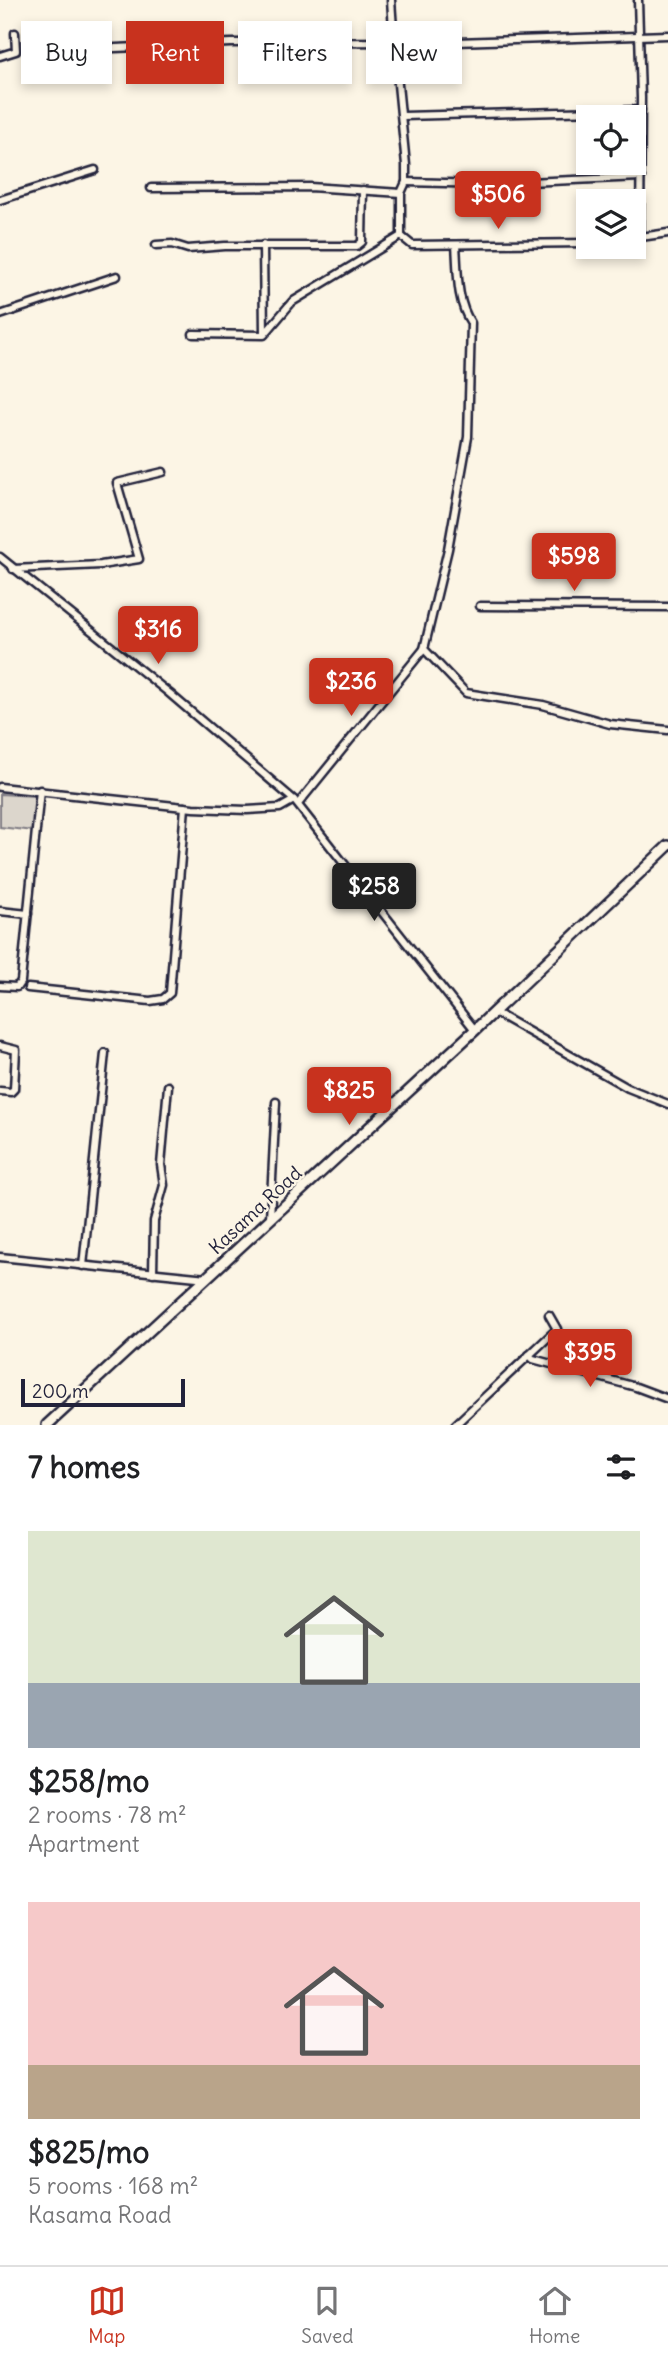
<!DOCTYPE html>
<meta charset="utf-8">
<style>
body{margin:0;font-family:Delius,sans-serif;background:#f6f6f6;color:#202124;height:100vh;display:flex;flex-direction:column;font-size:26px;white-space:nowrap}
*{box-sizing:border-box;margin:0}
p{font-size:23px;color:#757577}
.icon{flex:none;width:38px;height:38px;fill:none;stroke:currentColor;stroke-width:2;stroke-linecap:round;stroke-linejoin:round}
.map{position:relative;height:1425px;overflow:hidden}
.details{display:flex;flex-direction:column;background:#fff;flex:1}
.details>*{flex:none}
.guide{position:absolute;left:21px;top:21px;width:626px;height:63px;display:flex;gap:14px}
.tools{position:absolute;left:576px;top:105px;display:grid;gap:14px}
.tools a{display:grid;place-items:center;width:70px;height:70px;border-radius:0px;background:#fff;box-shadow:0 4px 10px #0003;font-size:35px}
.scale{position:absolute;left:21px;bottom:18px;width:164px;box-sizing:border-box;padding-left:7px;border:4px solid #22223b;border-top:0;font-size:19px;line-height:24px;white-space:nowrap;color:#22223b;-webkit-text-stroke:5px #fcf5e5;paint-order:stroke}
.price{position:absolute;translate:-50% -60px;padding:0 16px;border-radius:7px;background:#c8321e;color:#fff;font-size:23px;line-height:46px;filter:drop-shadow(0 2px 4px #0008)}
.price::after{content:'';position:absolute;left:50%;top:42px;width:21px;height:16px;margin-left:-10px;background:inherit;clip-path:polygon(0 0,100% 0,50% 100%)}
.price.current{background:#222;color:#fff}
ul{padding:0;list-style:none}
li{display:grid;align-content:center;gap:14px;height:371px;padding:0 28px}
li span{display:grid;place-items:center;height:217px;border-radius:0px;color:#555}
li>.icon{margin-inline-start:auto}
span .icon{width:126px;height:126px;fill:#fffc;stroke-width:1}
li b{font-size:30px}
h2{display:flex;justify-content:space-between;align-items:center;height:84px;padding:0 28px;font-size:30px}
.chip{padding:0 24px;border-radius:0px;background:#fff;box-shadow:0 4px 10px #0003;font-size:24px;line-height:63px}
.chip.current{background:#c8321e;color:#fff}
.tab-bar{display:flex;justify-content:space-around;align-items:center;height:98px;border-top:2px solid #e0e0e0;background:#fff;font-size:19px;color:#757577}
.tab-bar a{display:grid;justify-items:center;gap:4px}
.tab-bar .current{color:#c8321e}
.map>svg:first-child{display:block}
.green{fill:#dcd6cc;stroke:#7f7c84;stroke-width:2}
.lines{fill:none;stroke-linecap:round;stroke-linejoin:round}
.street-casing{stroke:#22223b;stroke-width:11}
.secondary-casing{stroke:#22223b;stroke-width:14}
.street{stroke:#fcf5e5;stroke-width:6}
.secondary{stroke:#fcf5e5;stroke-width:9}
.labels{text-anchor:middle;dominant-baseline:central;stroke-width:5;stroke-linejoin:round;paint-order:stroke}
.street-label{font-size:19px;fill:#22223b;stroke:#fcf5e5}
</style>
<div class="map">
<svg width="668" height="1425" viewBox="0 0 668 1425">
<rect width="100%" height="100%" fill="#fcf5e5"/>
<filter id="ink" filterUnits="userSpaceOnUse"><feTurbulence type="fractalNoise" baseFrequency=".0143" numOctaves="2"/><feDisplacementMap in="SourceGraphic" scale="14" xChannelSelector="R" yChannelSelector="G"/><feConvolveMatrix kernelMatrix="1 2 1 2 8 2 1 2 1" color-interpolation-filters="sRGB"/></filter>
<g filter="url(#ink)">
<polygon class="green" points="0,794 35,796 33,831 0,827"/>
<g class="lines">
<defs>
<g id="street">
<polyline points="391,0 394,43"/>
<polyline points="638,0 641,98 640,235"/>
<polyline points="92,49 231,43 393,42"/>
<polyline points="0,56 16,51 15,33"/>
<polyline points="403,116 641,110"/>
<polyline points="406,182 485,184 641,177"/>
<polyline points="151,188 310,187 401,193"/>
<polyline points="0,200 95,170"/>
<polyline points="401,236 412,245 588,243"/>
<polyline points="634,238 668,233"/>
<polyline points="156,245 172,244 188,249 225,246 357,246 362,242 363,190"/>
<polyline points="263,245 264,334"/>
<path d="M456,245C458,271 456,301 471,323L468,437L448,549L424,649L466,693L543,705L610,724L668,730"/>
<polyline points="0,315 117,276"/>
<polyline points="193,334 264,335 292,302 401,236 401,193 406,182 406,165 394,44 668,35"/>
<polyline points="0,557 169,693 294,800 475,1030"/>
<polyline points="13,569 101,565 139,559 117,483 163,472"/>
<polyline points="480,606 668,607"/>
<polyline points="0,787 193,808 247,810 280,808 294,800"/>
<polyline points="298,804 424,649"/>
<polyline points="0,911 28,914"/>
<polyline points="0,986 17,987 21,981 40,790"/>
<polyline points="28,988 150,1001 163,999 170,993 185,807"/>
<polyline points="494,1012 628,1088 668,1104"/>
<polyline points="0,1046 16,1050 14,1089 11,1092 0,1091"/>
<polyline points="270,1218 276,1102"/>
<polyline points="0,1257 207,1278"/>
<polyline points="83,1266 105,1053"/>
<polyline points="153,1273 154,1221 164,1185 161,1165 168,1086"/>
<polyline points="529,1355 533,1359 636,1387 668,1399"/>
<polyline points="455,1425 557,1329 549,1315"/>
</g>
<polyline id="secondary" points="47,1425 475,1030 668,846"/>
</defs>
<use href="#street" class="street-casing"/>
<use href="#secondary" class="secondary-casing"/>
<use href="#street" class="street"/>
<use href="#secondary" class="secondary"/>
</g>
</g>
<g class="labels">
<g class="street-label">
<text transform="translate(255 1210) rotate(-43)">Kasama Road</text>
</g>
</g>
</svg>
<div class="tools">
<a><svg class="icon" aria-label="locate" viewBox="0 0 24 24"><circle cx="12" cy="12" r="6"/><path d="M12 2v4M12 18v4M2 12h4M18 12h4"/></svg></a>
<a><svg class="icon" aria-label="layers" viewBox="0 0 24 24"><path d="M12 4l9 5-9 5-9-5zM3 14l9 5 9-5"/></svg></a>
</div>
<div class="scale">200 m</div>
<b class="price" style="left:498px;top:231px">$506</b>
<b class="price" style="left:574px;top:593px">$598</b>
<b class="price" style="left:158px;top:666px">$316</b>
<b class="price" style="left:351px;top:718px">$236</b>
<b class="price current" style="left:374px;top:923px">$258</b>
<b class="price" style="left:349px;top:1127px">$825</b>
<b class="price" style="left:590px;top:1389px">$395</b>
<div class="guide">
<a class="chip">Buy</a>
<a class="chip current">Rent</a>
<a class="chip">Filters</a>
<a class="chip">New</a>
</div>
</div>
<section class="details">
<h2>7 homes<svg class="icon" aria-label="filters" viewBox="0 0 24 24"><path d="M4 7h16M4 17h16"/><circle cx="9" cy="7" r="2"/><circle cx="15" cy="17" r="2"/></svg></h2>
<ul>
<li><span style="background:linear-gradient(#dfe7d0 70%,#9aa5b1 0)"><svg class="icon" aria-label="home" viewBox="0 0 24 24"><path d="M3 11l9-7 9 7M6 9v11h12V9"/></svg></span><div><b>$258/mo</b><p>2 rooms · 78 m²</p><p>Apartment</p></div></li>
<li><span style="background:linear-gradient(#f6c9c9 75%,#b9a48a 0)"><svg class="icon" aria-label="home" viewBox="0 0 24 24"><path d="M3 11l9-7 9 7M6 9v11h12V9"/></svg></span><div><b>$825/mo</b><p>5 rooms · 168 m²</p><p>Kasama Road</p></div></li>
</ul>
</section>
<nav class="tab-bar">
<a class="current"><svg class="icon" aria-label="map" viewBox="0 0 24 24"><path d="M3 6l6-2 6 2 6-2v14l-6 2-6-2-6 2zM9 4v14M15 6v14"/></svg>Map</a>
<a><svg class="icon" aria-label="saved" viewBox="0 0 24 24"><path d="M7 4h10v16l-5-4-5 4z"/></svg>Saved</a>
<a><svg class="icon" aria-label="home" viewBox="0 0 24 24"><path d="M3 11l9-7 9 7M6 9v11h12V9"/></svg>Home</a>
</nav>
